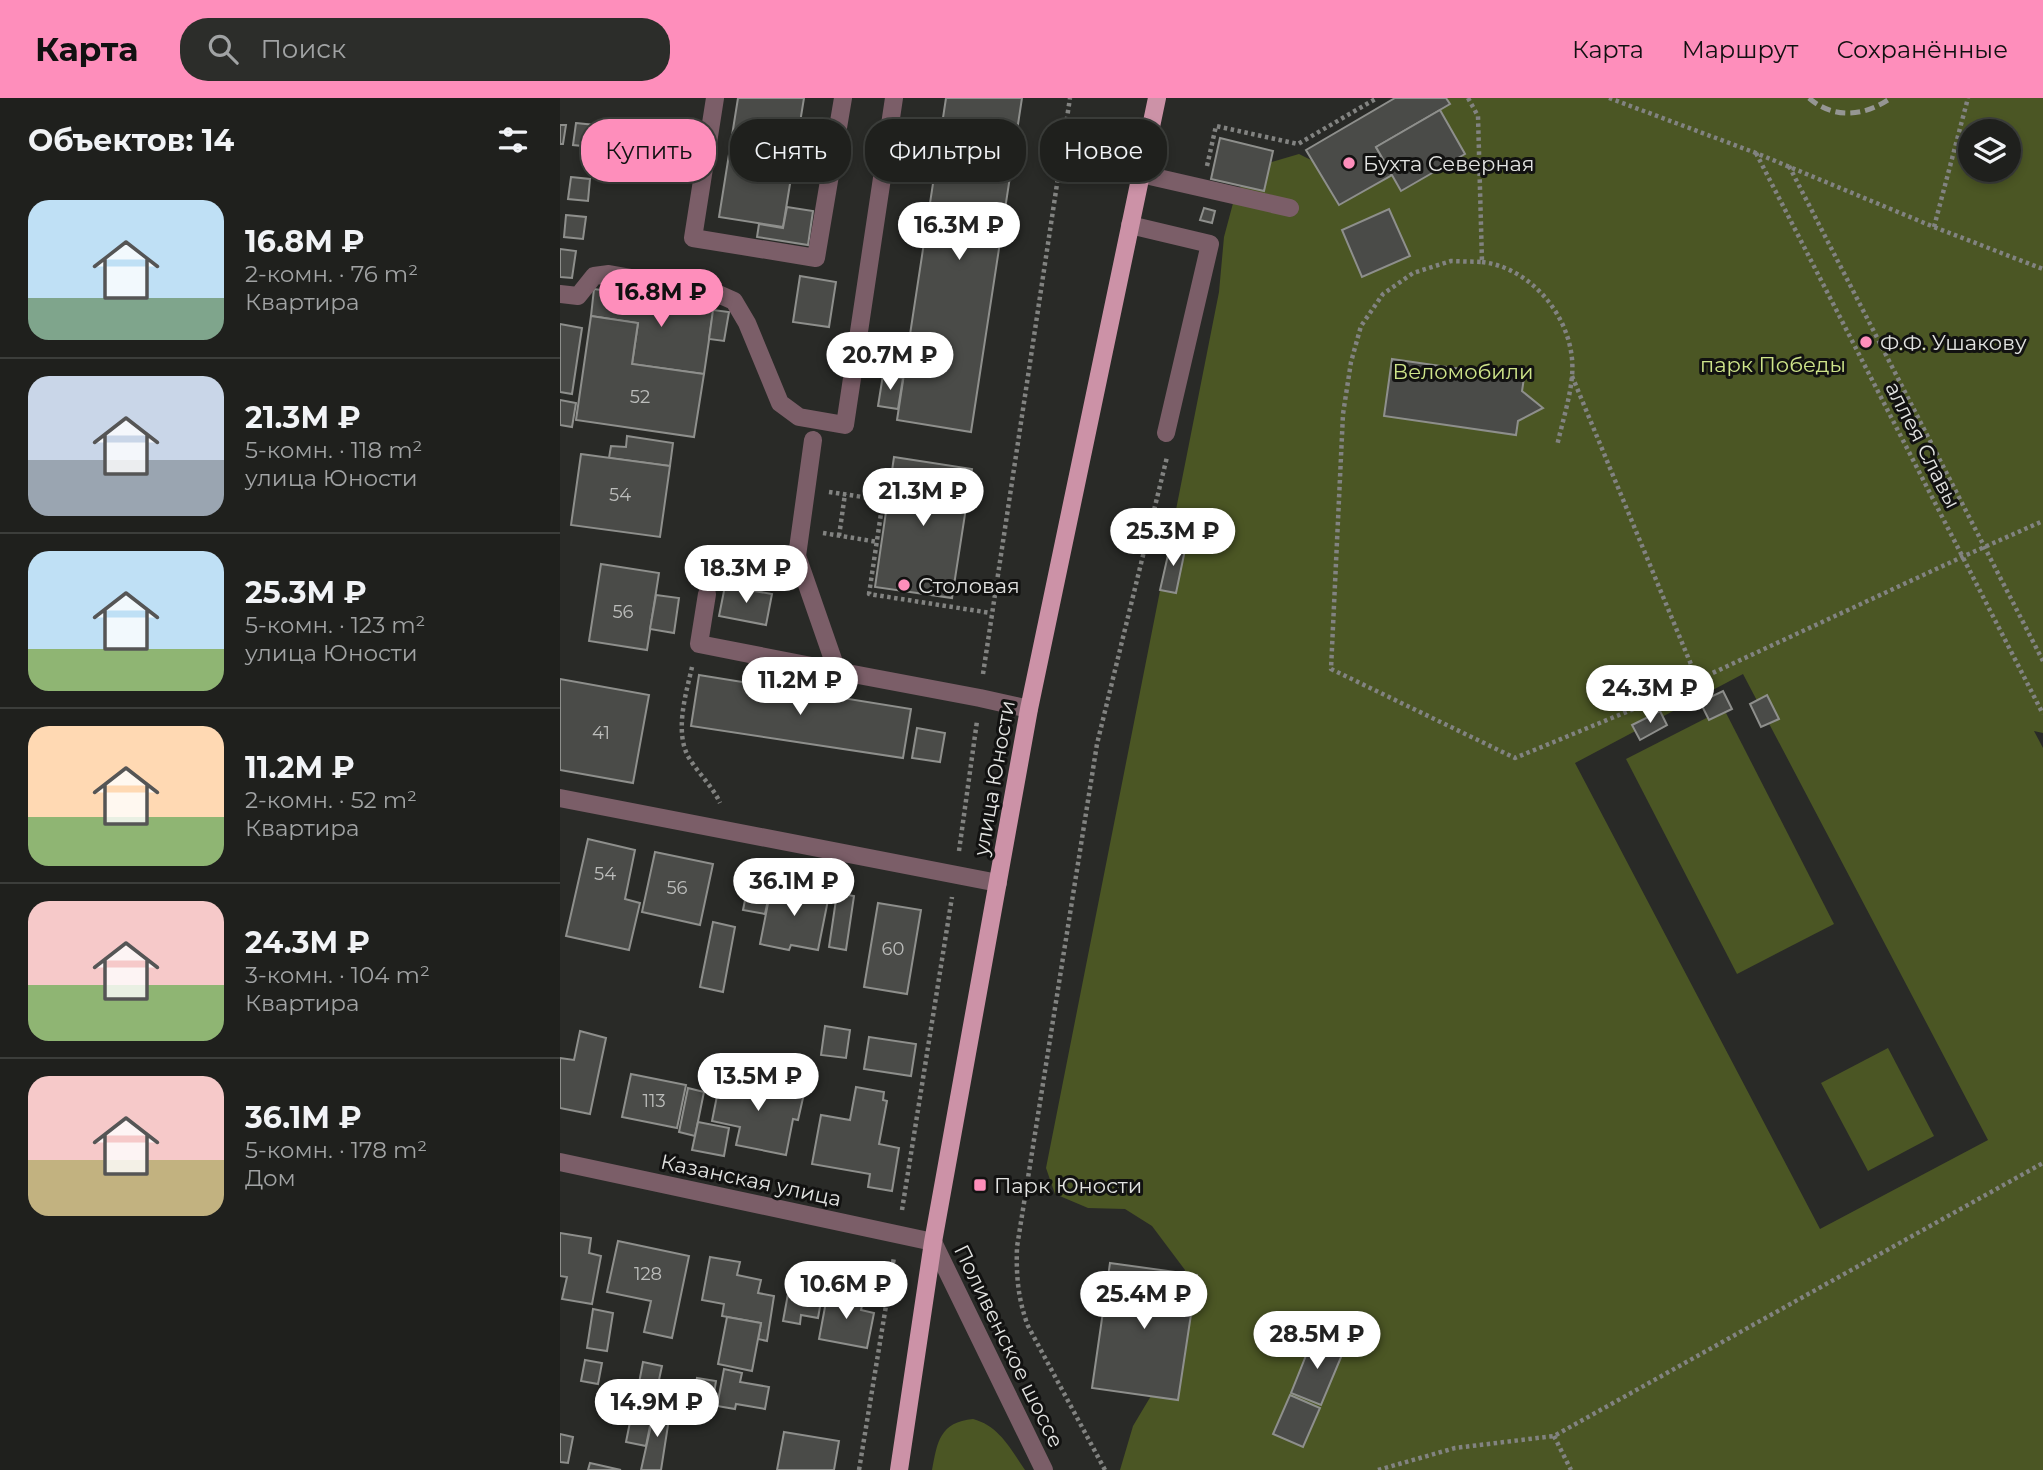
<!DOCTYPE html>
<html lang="ru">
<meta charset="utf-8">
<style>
body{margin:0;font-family:Montserrat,sans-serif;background:#2c2d2a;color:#f1f3f6;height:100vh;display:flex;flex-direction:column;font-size:26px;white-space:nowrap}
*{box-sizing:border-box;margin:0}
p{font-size:23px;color:#a1a3a4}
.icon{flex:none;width:38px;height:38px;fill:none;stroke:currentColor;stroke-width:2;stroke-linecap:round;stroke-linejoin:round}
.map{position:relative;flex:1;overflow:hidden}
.side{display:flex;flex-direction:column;background:#1f201d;width:560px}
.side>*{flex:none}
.guide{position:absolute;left:21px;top:21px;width:665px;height:63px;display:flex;gap:14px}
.tools{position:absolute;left:1398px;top:21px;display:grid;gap:14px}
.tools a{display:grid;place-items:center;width:63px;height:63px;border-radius:50%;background:#1f201d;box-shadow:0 4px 10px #0003,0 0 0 2px #3c3e3b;font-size:35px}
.price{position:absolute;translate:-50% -60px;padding:0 16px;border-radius:24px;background:#fff;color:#222;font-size:23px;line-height:46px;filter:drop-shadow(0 2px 4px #0008)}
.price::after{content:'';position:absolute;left:50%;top:42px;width:21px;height:16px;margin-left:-10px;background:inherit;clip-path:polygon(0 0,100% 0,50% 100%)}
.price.current{background:#fe8ebb;color:#111}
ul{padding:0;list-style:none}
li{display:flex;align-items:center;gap:21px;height:175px;padding:0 28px}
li+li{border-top:2px solid #3c3e3b}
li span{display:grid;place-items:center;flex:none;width:196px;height:140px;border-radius:21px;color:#555}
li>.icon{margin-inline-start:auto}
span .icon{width:84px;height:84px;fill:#fffc;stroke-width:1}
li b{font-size:30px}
h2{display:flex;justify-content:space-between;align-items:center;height:84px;padding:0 28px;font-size:30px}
.tag{padding:0 24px;border-radius:28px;background:#1f201d;box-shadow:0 4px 10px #0003,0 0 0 2px #3c3e3b;font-size:24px;line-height:63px}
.tag.current{background:#fe8ebb;color:#111}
header{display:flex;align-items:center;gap:42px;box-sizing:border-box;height:98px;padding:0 35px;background:#fe8ebb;color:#111}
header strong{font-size:33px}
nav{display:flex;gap:38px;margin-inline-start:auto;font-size:24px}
.search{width:490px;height:63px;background:#2c2d2a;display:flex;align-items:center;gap:18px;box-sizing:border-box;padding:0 24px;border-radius:28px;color:#a1a3a4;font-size:26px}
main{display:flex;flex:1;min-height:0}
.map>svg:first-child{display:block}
.green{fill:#4b5624;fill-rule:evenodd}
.building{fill:#4a4b48;stroke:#8e8f8c;stroke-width:2}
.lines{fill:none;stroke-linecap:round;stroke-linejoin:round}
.path{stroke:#828381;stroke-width:4.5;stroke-dasharray:3.5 3.5;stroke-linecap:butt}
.minor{stroke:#7b5e68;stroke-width:18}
.major{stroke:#cc92a7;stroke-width:18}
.rail{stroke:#959693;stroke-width:5;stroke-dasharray:10 5;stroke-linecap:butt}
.poi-dot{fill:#fe8ebb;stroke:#121211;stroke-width:2.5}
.labels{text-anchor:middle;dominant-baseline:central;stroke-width:6;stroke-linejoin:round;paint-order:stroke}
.number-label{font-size:18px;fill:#bcbdbb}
.poi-label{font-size:21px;fill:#e2e3e1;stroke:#121211;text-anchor:start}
.park-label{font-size:21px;fill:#cfe58a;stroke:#121211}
.street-label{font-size:21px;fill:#e2e3e1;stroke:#121211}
</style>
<header>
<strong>Карта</strong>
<div class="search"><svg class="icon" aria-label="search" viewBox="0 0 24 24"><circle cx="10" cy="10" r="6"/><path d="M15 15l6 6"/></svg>Поиск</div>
<nav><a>Карта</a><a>Маршрут</a><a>Сохранённые</a></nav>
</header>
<main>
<section class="side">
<h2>Объектов: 14<svg class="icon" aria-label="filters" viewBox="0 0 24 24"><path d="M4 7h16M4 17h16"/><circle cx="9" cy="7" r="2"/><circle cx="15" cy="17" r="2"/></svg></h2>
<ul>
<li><span style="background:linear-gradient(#bfe0f5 70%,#7fa58c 0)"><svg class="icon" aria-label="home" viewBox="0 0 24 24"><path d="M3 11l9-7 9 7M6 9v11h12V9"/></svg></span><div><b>16.8M ₽</b><p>2-комн. · 76 m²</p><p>Квартира</p></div></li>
<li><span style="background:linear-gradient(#c9d6e8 60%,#9aa5b1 0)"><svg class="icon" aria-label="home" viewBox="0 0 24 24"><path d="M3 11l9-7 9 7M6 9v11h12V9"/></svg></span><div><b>21.3M ₽</b><p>5-комн. · 118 m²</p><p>улица Юности</p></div></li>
<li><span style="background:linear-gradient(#bfe0f5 70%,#8fb573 0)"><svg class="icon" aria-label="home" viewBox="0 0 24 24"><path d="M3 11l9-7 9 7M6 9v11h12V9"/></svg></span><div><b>25.3M ₽</b><p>5-комн. · 123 m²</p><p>улица Юности</p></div></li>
<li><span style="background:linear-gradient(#ffd9b3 65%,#8fb573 0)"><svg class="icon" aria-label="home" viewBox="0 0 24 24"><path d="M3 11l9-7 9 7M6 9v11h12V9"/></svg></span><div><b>11.2M ₽</b><p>2-комн. · 52 m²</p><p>Квартира</p></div></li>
<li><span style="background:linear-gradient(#f6c9c9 60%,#8fb573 0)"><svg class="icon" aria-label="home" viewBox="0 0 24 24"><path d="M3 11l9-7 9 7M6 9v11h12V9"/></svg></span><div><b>24.3M ₽</b><p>3-комн. · 104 m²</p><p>Квартира</p></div></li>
<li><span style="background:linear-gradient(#f6c9c9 60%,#c2b280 0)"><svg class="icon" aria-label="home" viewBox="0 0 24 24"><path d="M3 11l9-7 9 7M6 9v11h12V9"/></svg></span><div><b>36.1M ₽</b><p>5-комн. · 178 m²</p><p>Дом</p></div></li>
</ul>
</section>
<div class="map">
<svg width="1483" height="1372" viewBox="0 0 1483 1372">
<rect width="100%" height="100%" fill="#292a27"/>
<g class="green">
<path d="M860,0H1483V635L1474,633L1483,650V1372H560L573,1328L604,1276L617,1221L625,1172L592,1128L565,1111L528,1110L495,1096L486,1070L659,194L664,139L676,94L701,67L739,56L759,66ZM1410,33H1449V72H1410ZM1183,576L1428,1042L1260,1131L1015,665Z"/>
<polygon points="1164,611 1274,826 1177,876 1066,661"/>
<polygon points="1328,950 1374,1038 1308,1073 1261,985"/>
<path d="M413,1321C439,1328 450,1350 465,1372H372C377,1344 380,1324 413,1321Z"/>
</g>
<g class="building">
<polygon points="178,0 244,0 223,129 159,119"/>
<polygon points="386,0 462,0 411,334 337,322"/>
<polygon points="835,0 886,0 890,6 816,49 832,77 779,107 746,52"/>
<polygon points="880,12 905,56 841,93 816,49"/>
<polygon points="16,25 35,27 32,49 13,47"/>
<polygon points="0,27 6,27 3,46 0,46"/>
<polygon points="660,40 713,53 704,93 651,81"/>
<polygon points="11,79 30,81 28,103 8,101"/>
<polygon points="227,109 253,113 248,147 197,139 199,126 223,130"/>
<polygon points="644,110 655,113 652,125 640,122"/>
<polygon points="829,111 850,158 802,179 782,132"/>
<polygon points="6,117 26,119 23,141 4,139"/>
<polygon points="0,151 16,153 12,180 0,179"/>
<polygon points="240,178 276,184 269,229 233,224"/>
<polygon points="34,191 154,208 144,276 72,266 78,225 31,218"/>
<polygon points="153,212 169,214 164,243 149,241"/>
<polygon points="31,218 78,225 72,266 144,276 134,339 16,322"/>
<polygon points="0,226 22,230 12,296 0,294"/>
<polygon points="832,261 964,280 962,293 983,310 958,323 956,337 824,318"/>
<polygon points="323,277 343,280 338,311 318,308"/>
<polygon points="0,302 16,305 12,329 0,327"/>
<polygon points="67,338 113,345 110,368 49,360 51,348 66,349"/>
<polygon points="21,356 110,368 100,439 11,427"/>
<polygon points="334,359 412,371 392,500 315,489"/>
<polygon points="611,444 626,447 616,495 600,492"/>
<polygon points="41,466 99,475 87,552 29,543"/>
<polygon points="165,488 212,496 206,527 159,518"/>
<polygon points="96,497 119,500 114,535 90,531"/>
<polygon points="139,577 351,611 343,660 131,628"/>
<polygon points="0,581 89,597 73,685 0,672"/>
<polygon points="1163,593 1172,611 1149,622 1140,604"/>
<polygon points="1207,597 1219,621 1201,629 1190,606"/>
<polygon points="1100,613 1107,627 1080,642 1072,627"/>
<polygon points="357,630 385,635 380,664 352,660"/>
<polygon points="28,741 75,752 65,801 80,805 69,852 6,838"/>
<polygon points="95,754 153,766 140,827 82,814"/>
<polygon points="192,768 214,773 205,816 183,812"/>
<polygon points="212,785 269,797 258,852 231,847 229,852 200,846"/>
<polygon points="277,795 294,798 286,852 269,849"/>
<polygon points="318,805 361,812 347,896 304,889"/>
<polygon points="153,824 175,829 163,894 140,889"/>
<polygon points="265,928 290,932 286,960 261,957"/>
<polygon points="20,933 46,940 30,1016 0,1010 0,960 14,962"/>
<polygon points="309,939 356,946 351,978 304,971"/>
<polygon points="162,973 193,980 191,993 218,998 221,987 245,991 238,1022 233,1021 226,1057 176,1047 180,1029 152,1023"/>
<polygon points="71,976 126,987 117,1030 62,1019"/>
<polygon points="296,989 324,994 323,1002 327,1003 319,1046 339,1050 332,1093 308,1089 310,1076 252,1066 261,1017 290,1022"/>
<polygon points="128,990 144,994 135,1038 119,1034"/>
<polygon points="138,1024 169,1030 164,1058 132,1052"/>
<polygon points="0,1135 31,1140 29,1155 41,1158 32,1206 2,1201 7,1179 0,1178"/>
<polygon points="58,1143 129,1158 112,1240 84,1234 91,1203 47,1194"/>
<polygon points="150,1159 180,1164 177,1177 201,1182 198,1195 214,1198 207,1243 198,1241 201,1225 162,1218 164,1206 142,1202"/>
<polygon points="550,1165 637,1177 618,1302 532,1290"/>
<polygon points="244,1178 265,1181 258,1220 241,1217 240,1226 223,1223 228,1196 241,1198"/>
<polygon points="268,1193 304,1200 301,1212 314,1215 307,1250 259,1241"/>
<polygon points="33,1211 53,1215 47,1253 27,1250"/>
<polygon points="167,1219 201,1225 192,1273 158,1266"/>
<polygon points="753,1240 784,1252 761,1307 731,1295"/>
<polygon points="25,1262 42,1265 38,1286 21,1283"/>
<polygon points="83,1264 102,1268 94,1305 76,1301"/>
<polygon points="164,1271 182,1275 180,1284 209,1289 205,1311 176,1306 175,1311 157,1308"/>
<polygon points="137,1280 156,1283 152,1308 132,1305"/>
<polygon points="730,1297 760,1310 743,1349 713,1336"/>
<polygon points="74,1304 94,1308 86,1348 66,1344"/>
<polygon points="96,1305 111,1308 101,1372 81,1372"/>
<polygon points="224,1334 279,1343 274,1372 217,1372"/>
<polygon points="0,1336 13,1339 8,1365 0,1364"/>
<polygon points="30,1365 61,1372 28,1372"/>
</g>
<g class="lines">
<g class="path">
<polyline points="908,0 918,18 922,164 891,163 853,175 823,196 801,228 791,264 783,316 771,571 955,660 1088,605 1402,459 1483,423"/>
<polyline points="1049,0 1196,55 1374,129 1483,171"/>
<polyline points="1196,55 1483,616"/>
<polyline points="647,68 656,28 738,46 817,0"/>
<polyline points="1229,68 1483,563"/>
<polyline points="1374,129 1408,0"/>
<path d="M922,164C974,170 1017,225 1012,278C1010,301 1002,325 997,348"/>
<polyline points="1012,278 1137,581"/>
<polyline points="269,394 323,402 309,496 431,515"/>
<polyline points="263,435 318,444"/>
<polyline points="279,438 285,396"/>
<path d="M132,569C126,596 114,634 129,660C139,676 153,689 160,705"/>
<polyline points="423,576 510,0"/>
<polyline points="399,753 417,623"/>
<polyline points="342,1112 392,799"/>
<polyline points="994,1338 1011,1372"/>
<polyline points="299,1372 334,1159"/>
<path d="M545,1372L468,1228C458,1201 456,1178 457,1149L537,646L607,359"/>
<polyline points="818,1372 895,1350 994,1338 1483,1065"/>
</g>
<g class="minor">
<polyline points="155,0 133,140 256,160 283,0"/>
<polyline points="581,76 730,110"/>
<polyline points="570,127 650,146 606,335"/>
<polyline points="0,196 18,198 34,178 49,176 156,195 174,203 187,225 220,305 239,319 285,327 334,0"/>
<polyline points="253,342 237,458 277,573 420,600 469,611"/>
<polyline points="147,496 139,546 277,573"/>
<polyline points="0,700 438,785"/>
<polyline points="0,1064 373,1144 484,1372"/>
</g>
<polyline class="major" points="339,1372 373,1144 469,611 597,0"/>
<path class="rail" d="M1249,0C1274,22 1305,18 1331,0"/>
</g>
<g class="poi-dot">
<circle cx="789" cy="65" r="7"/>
<circle cx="1306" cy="244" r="7"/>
<circle cx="344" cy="487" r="7"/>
<rect x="413" y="1080" width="14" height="14" rx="3.5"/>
</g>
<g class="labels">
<g class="number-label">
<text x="80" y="299">52</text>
<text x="60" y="397">54</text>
<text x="63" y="514">56</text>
<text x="41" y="635">41</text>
<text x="45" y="776">54</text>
<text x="117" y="790">56</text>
<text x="333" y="851">60</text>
<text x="94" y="1003">113</text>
<text x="88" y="1176">128</text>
</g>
<g class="poi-label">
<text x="803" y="65">Бухта Северная</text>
<text x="1320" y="244">Ф.Ф. Ушакову</text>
<text x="358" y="487">Столовая</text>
<text x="434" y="1087">Парк Юности</text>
</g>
<g class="park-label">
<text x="1213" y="266">парк Победы</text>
<text x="903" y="273">Веломобили</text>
</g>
<g class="street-label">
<text transform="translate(1363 347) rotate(63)">аллея Славы</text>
<text transform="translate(434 680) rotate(-80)">улица Юности</text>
<text transform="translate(191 1082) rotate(12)">Казанская улица</text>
<text transform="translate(449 1248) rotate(64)">Поливенское шоссе</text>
</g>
</g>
</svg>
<div class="tools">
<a><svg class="icon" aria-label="layers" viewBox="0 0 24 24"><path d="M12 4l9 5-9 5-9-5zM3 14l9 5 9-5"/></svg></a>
</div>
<b class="price" style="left:399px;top:164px">16.3M ₽</b>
<b class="price current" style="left:101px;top:231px">16.8M ₽</b>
<b class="price" style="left:330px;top:294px">20.7M ₽</b>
<b class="price" style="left:363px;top:430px">21.3M ₽</b>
<b class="price" style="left:613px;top:470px">25.3M ₽</b>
<b class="price" style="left:186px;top:507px">18.3M ₽</b>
<b class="price" style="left:240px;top:619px">11.2M ₽</b>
<b class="price" style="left:1090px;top:627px">24.3M ₽</b>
<b class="price" style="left:234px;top:820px">36.1M ₽</b>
<b class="price" style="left:198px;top:1015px">13.5M ₽</b>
<b class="price" style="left:286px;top:1223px">10.6M ₽</b>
<b class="price" style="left:584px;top:1233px">25.4M ₽</b>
<b class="price" style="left:757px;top:1273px">28.5M ₽</b>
<b class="price" style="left:97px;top:1341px">14.9M ₽</b>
<div class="guide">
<a class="tag current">Купить</a>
<a class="tag">Снять</a>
<a class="tag">Фильтры</a>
<a class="tag">Новое</a>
</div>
</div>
</main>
